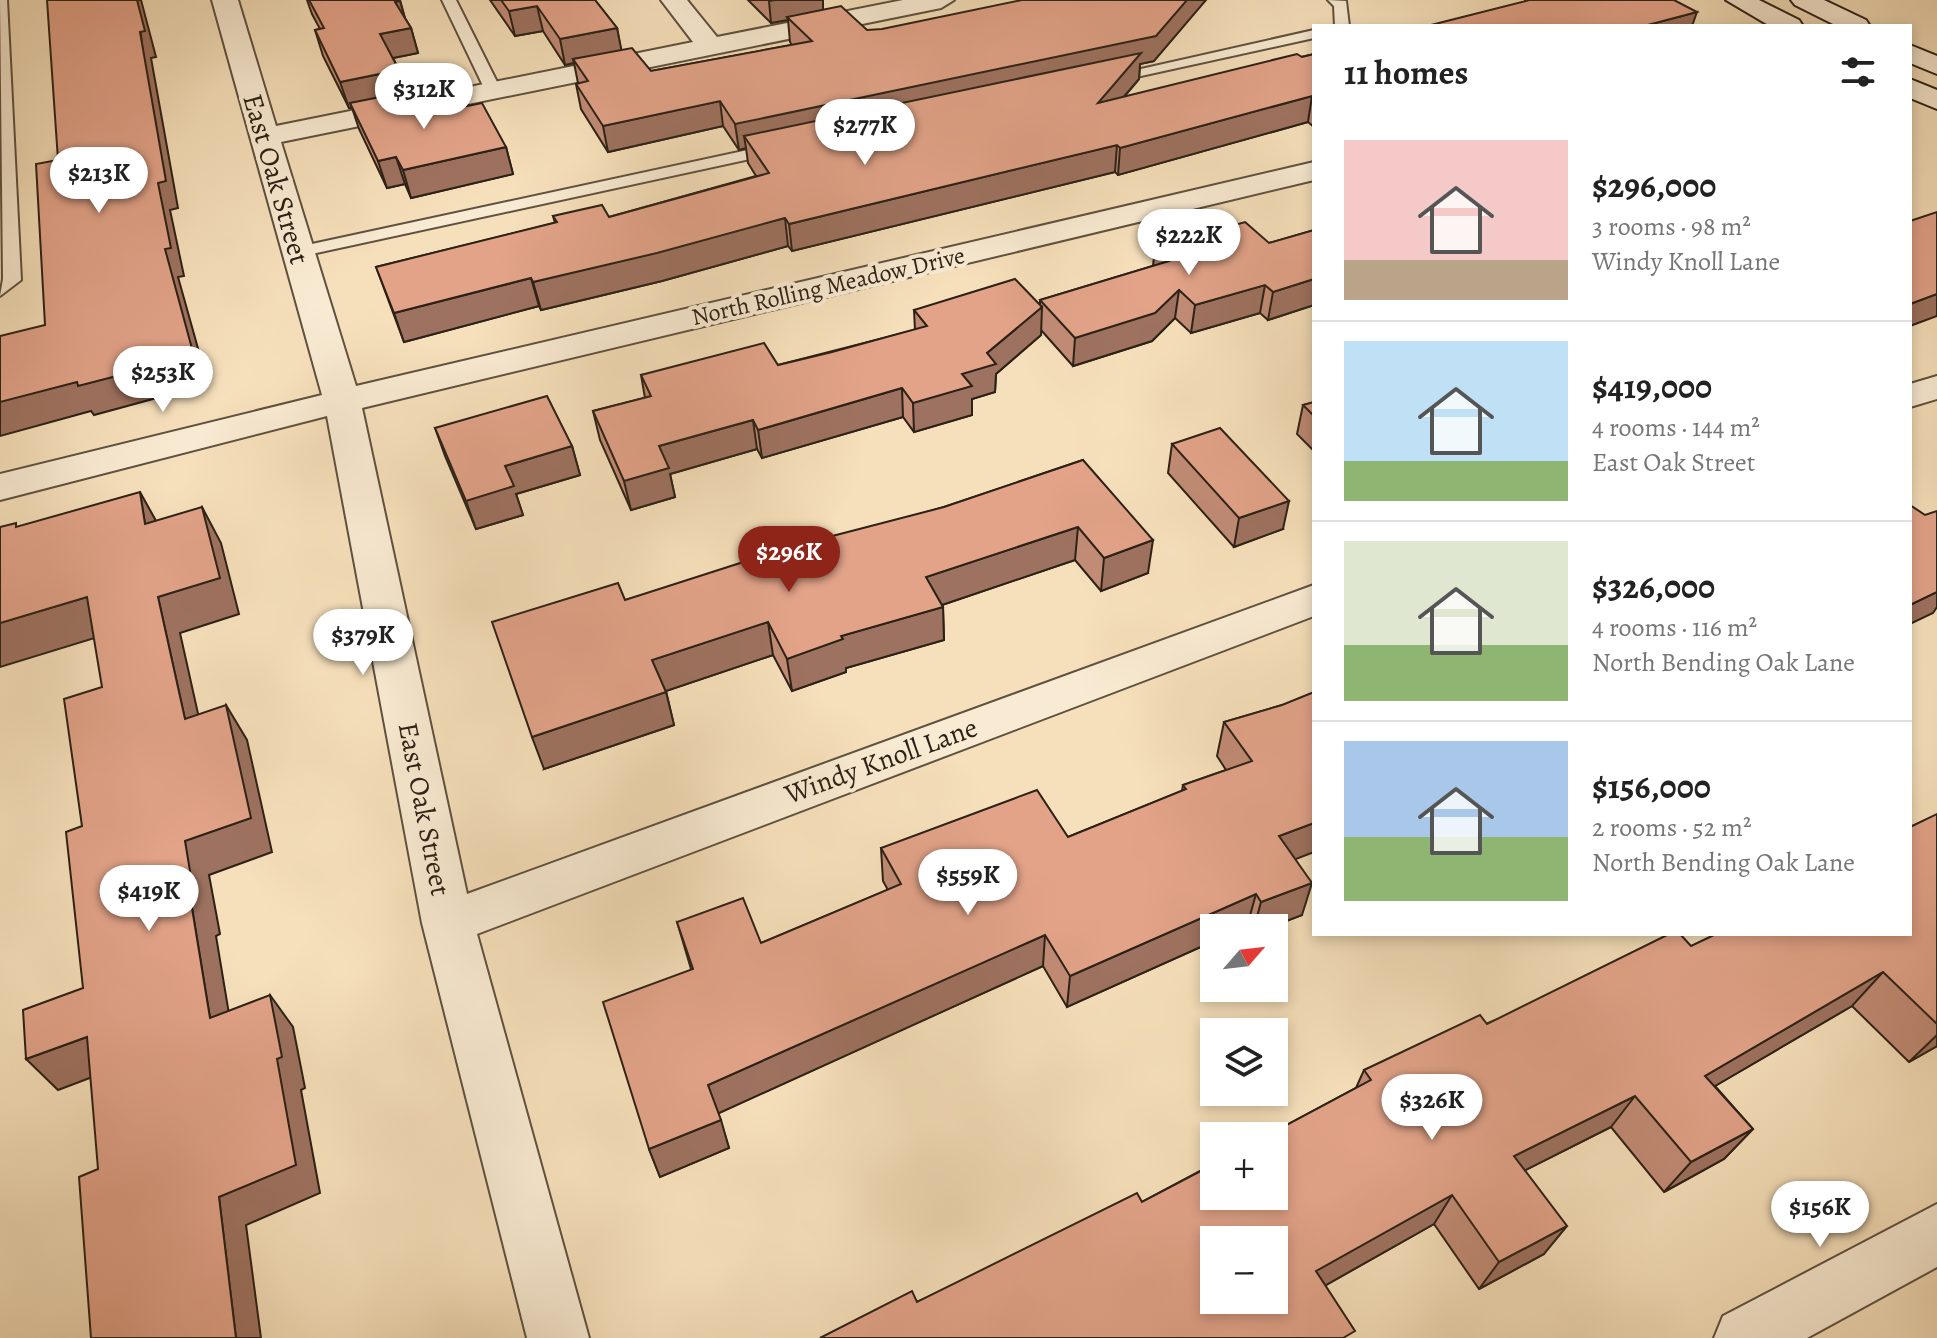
<!DOCTYPE html>
<meta charset="utf-8">
<style>
body{margin:0;font-family:Alegreya,serif;background:#f6f6f6;color:#222;height:100vh;display:flex;flex-direction:column;font-size:30px;white-space:nowrap}
*{box-sizing:border-box;margin:0}
p{font-size:26px;color:#767676}
.icon{flex:none;width:44px;height:44px;fill:none;stroke:currentColor;stroke-width:2;stroke-linecap:round;stroke-linejoin:round}
.map{position:relative;flex:1;overflow:hidden}
.sheet{position:absolute;left:1312px;top:24px;width:600px;height:912px;display:flex;flex-direction:column;background:#fff;border-radius:0px;box-shadow:0 4px 12px #0003}
.sheet>*{flex:none}
.needle{width:52px;rotate:62deg}
.fabs{position:absolute;left:1200px;top:914px;display:grid;gap:16px}
.fabs a{display:grid;place-items:center;width:88px;height:88px;border-radius:0px;background:#fff;box-shadow:0 4px 12px #0003;font-size:40px}
.price{position:absolute;translate:-50% -68px;padding:0 18px;border-radius:28px;background:#fff;color:#222;font-size:26px;line-height:52px;filter:drop-shadow(0 2px 4px #0008)}
.price::after{content:'';position:absolute;left:50%;top:48px;width:24px;height:18px;margin-left:-12px;background:inherit;clip-path:polygon(0 0,100% 0,50% 100%)}
.price.current{background:#8f2418;color:#fff}
ul{padding:0;list-style:none}
li{display:flex;align-items:center;gap:24px;height:200px;padding:0 32px}
li+li{border-top:2px solid #e0e0e0}
li span{display:grid;place-items:center;flex:none;width:224px;height:160px;border-radius:0px;color:#555}
li>.icon{margin-inline-start:auto}
span .icon{width:96px;height:96px;fill:#fffc;stroke-width:1}
li b{font-size:34px}
h2{display:flex;justify-content:space-between;align-items:center;height:96px;padding:0 32px;font-size:34px}
.map>svg:first-child{display:block}
.lines{fill:none;stroke-linecap:round;stroke-linejoin:round}
.service-casing{stroke:#5e513f;stroke-width:4}
.minor-casing{stroke:#5e513f;stroke-width:4}
.secondary-casing{stroke:#2c2116;stroke-width:4}
.service{fill:#f9ebd3;fill-rule:evenodd}
.minor{fill:#f9ebd3;fill-rule:evenodd}
.secondary{fill:#f9ebd3;fill-rule:evenodd}
.wall{fill:#c28c76;stroke:#2c2116;stroke-width:2}
.shaded-wall{fill:#9e7260;stroke:#2c2116;stroke-width:2}
.building{fill:#e2a389;stroke:#2c2116;stroke-width:2;fill-rule:evenodd}
.labels{text-anchor:middle;dominant-baseline:central;stroke-width:8;stroke-linejoin:round;paint-order:stroke}
.far-street-label{font-size:24px;fill:#2c2116;stroke:#f9ebd3}
.street-label{font-size:28px;fill:#2c2116;stroke:#f9ebd3}
</style>
<div class="map">
<svg width="1937" height="1338" viewBox="0 0 1937 1338">
<rect width="100%" height="100%" fill="#f6e0bb"/>
<filter id="stains"><feTurbulence type="fractalNoise" baseFrequency=".0025" numOctaves="4"/><feColorMatrix values="0 0 0 0 .2 0 0 0 0 .09 0 0 0 0 .02 0 0 0 .5 -.17"/></filter>
<radialGradient id="worn" r=".72"><stop offset=".6" stop-color="#630" stop-opacity="0"/><stop offset="1" stop-color="#630" stop-opacity=".3"/></radialGradient>
<g class="lines">
<defs>
<g id="service">
<polygon points="0,0 7,0 21,280 0,296 3,279"/>
<polygon points="442,0 456,0 502,92 499,95 486,92"/>
<polygon points="1328,0 1346,1 1349,26 1335,26 1334,6"/>
<polygon points="1314,30 1314,38 1109,83 1101,78"/>
<polygon points="776,144 784,149 782,152 298,257 289,252 298,247"/>
</g>
<g id="minor">
<polygon points="212,0 238,0 276,126 693,42 661,0 687,0 717,37 903,0 954,0 941,8 281,142 356,386 1314,162 1314,180 362,408 467,894 1314,585 1314,616 477,934 589,1338 527,1338 422,923 327,416 0,500 0,474 322,395"/>
<polygon points="1937,376 1937,399 1910,407 1910,384"/>
<polygon points="1937,1204 1937,1267 1807,1338 1714,1338 1723,1316"/>
</g>
<g id="secondary">
<polygon points="1726,0 1759,0 1799,20 1803,26 1770,26"/>
<polygon points="1791,0 1824,0 1866,20 1870,26 1837,26 1795,5"/>
<polygon points="1910,45 1937,56 1937,74 1910,63"/>
<polygon points="1910,79 1937,90 1937,109 1910,98"/>
</g>
</defs>
<use href="#service" class="service-casing"/>
<use href="#minor" class="minor-casing"/>
<use href="#secondary" class="secondary-casing"/>
<use href="#service" class="service"/>
<use href="#minor" class="minor"/>
<use href="#secondary" class="secondary"/>
</g>
<g class="wall">
<polygon points="307,0 400,0 405,18 411,28 418,53 393,58 399,70 406,92 422,115 506,147 513,174 411,198 405,184 387,188 359,129 352,108 349,108 323,56 315,30 320,29 312,14"/>
<polygon points="490,0 595,0 617,28 621,50 651,71 792,45 790,42 788,20 771,23 748,0 823,0 823,10 867,30 1154,61 1140,64 1139,79 1124,97 1314,54 1314,127 1308,122 1118,175 1115,172 792,251 788,246 662,281 541,310 539,306 404,342 376,267 555,223 553,216 609,217 756,176 748,163 746,148 739,150 723,126 608,152 581,109 576,84 578,83 574,63 565,65 543,31 515,36"/>
<polygon points="1314,230 1314,305 1268,320 1260,313 1191,333 1175,318 1152,341 1073,366 1041,330 1041,335 996,374 995,392 972,399 972,415 914,432 903,417 762,458 757,449 670,474 675,497 631,510 600,440 593,411 645,398 641,375 778,365 915,330 914,310 1040,305 1040,300 1153,266 1155,248 1269,243"/>
<polygon points="1314,402 1314,451 1297,434 1303,405"/>
<polygon points="435,428 572,446 580,475 516,494 523,515 476,529 445,456"/>
<polygon points="1172,444 1283,529 1234,547 1168,473"/>
<polygon points="1083,460 1148,573 1101,591 1075,560 942,605 943,607 944,640 846,668 846,672 792,691 773,655 666,691 674,725 544,769 625,600 944,507"/>
<polygon points="1282,705 1295,859 1302,915 1268,928 1248,928 1247,926 1067,1007 1043,966 718,1113 729,1148 660,1177 649,1149 691,969 677,922 761,943 888,890 883,881 881,848 1068,837 1182,791 1183,785 1226,770 1217,756 1224,722"/>
<polygon points="1937,814 1937,1046 1909,1062 1852,1006 1715,1086 1753,1129 1724,1159 1664,1192 1611,1127 1525,1170 1544,1254 1479,1289 1434,1224 1326,1285 917,1302 1142,1202 1356,1088 1364,1070 1691,946 1910,934"/>
</g>
<g class="shaded-wall">
<polygon points="137,0 141,0 156,57 151,58 178,208 170,210 184,276 178,277 208,384 94,415 91,411 0,436 0,402 158,183"/>
<polygon points="775,0 823,0 823,13 787,17 788,20 771,23 769,1"/>
<polygon points="1187,0 1206,0 1154,61 1140,64 1139,79 1096,129 744,136 746,148 739,150 735,124"/>
<polygon points="400,1 407,26 395,2"/>
<polygon points="537,6 543,31 515,36 509,11"/>
<polygon points="1697,12 1692,26 1644,26"/>
<polygon points="411,28 418,53 388,59 380,34"/>
<polygon points="617,28 622,53 573,59 574,63 565,65 560,39"/>
<polygon points="399,70 407,96 350,103 352,108 349,108 340,82"/>
<polygon points="1312,96 1308,122 1118,175 1120,148"/>
<polygon points="720,101 723,126 608,152 603,126"/>
<polygon points="1117,145 1115,172 792,251 789,224"/>
<polygon points="506,147 513,174 411,198 403,170"/>
<polygon points="396,157 405,184 387,188 378,161"/>
<polygon points="785,218 788,246 662,281 541,310 533,282"/>
<polygon points="531,278 539,306 404,342 394,313"/>
<polygon points="1314,279 1314,305 1268,320 1273,292"/>
<polygon points="1265,285 1260,313 1191,333 1195,305"/>
<polygon points="1179,290 1175,318 1152,341 1073,366 1075,338"/>
<polygon points="1937,294 1937,316 1910,326 1910,304"/>
<polygon points="1042,307 1041,335 996,374 995,392 972,399 972,415 914,432 913,403 987,353"/>
<polygon points="902,388 903,417 762,458 758,430"/>
<polygon points="753,420 757,449 670,474 675,497 631,510 624,481 659,446"/>
<polygon points="572,446 580,475 516,494 523,515 476,529 466,501 505,466"/>
<polygon points="140,492 160,528 145,524"/>
<polygon points="1289,501 1283,529 1234,547 1239,518"/>
<polygon points="202,507 221,543 239,614 180,633 207,754 185,719 158,597"/>
<polygon points="1078,527 1075,560 927,610 926,577"/>
<polygon points="1153,540 1148,573 1101,591 1104,558"/>
<polygon points="1937,592 1937,607 1933,613 1910,624 1910,605"/>
<polygon points="87,597 111,633 0,667 0,623"/>
<polygon points="943,607 944,640 846,668 846,672 792,691 787,659 841,636"/>
<polygon points="768,622 773,655 660,693 652,660"/>
<polygon points="666,692 674,725 544,769 532,737"/>
<polygon points="226,705 247,740 272,852 209,875 220,934 216,936 235,1050 210,1018 191,902 185,841"/>
<polygon points="1314,823 1314,852 1270,869 1279,836"/>
<polygon points="1312,883 1302,915 1268,928 1254,928 1261,902"/>
<polygon points="1256,894 1247,926 1244,928 1214,928 1214,941 1067,1007 1070,976"/>
<polygon points="1045,935 1043,966 717,1114 708,1085"/>
<polygon points="1883,972 1852,1006 1679,1107 1705,1076"/>
<polygon points="270,995 293,1027 305,1088 301,1090 320,1193 246,1225 261,1338 236,1338 219,1197"/>
<polygon points="1937,1035 1937,1046 1909,1062"/>
<polygon points="87,1037 116,1068 58,1090 26,1059"/>
<polygon points="1635,1096 1611,1127 1494,1186 1514,1156"/>
<polygon points="721,1120 729,1148 660,1177 649,1149"/>
<polygon points="1753,1129 1724,1159 1664,1192 1691,1162"/>
<polygon points="1452,1195 1434,1224 1303,1298 1316,1271"/>
<polygon points="1567,1226 1544,1254 1479,1289 1499,1262"/>
</g>
<g class="building">
<polygon points="47,0 137,0 145,31 140,32 166,181 158,183 171,248 165,249 194,356 78,386 77,382 0,402 0,336 45,325 36,164 58,160"/>
<polygon points="309,0 400,0 395,2 411,28 380,34 399,70 340,82 315,30 324,28"/>
<polygon points="501,0 595,0 617,28 560,39 537,6 509,11"/>
<polygon points="1022,0 1187,0 1156,36 735,124 720,101 603,126 576,84 588,81 573,59 632,48 651,71 812,41 787,17 841,6 867,30 882,29"/>
<polygon points="1524,0 1674,0 1697,12 1644,26 1427,26 1526,1"/>
<polygon points="1141,53 1098,103 1297,54 1302,57 1314,54 1314,97 1312,96 1120,148 1117,145 789,224 785,218 657,253 533,282 531,278 394,313 376,267 557,222 553,216 602,205 609,217 769,173 744,136"/>
<polygon points="410,91 422,115 482,103 506,147 403,170 396,157 378,161 350,103"/>
<polygon points="1937,212 1937,294 1910,304 1910,221"/>
<polygon points="1245,222 1269,243 1314,230 1314,279 1273,292 1265,285 1195,305 1179,290 1155,313 1075,338 1040,300 1169,261 1155,248"/>
<polygon points="1015,279 1042,307 987,353 996,364 962,374 972,386 913,403 902,388 758,430 753,420 659,446 669,468 624,481 593,411 651,396 641,375 764,343 778,365 832,352 927,326 914,310"/>
<polygon points="547,396 572,446 505,466 514,486 466,501 435,428"/>
<polygon points="1314,402 1314,416 1303,405"/>
<polygon points="1220,428 1289,501 1239,518 1172,444"/>
<polygon points="1083,460 1153,540 1104,558 1078,527 926,577 943,607 841,636 843,639 787,659 768,622 652,660 666,692 532,737 492,622 618,583 625,600 790,547 944,507"/>
<polygon points="140,492 145,524 202,507 220,578 158,597 185,719 226,705 251,818 185,841 195,901 191,902 210,1018 270,995 282,1057 277,1059 296,1165 219,1197 236,1338 91,1338 79,1177 98,1169 87,1037 26,1059 23,1010 83,988 66,832 82,826 64,699 102,687 87,597 0,623 0,527 16,523 16,527"/>
<polygon points="1910,505 1925,515 1937,511 1937,592 1910,605"/>
<polygon points="1314,692 1314,823 1279,836 1312,883 1261,902 1256,894 1070,976 1045,935 708,1085 721,1120 649,1149 603,1002 693,969 677,922 743,898 761,943 901,884 881,848 1037,790 1068,837 1186,789 1183,785 1252,761 1224,722 1282,705"/>
<path d="M1937,814V1024L1883,972L1705,1076L1753,1129L1691,1162L1635,1096L1514,1156L1567,1226L1499,1262L1452,1195L1316,1271L1355,1331L1343,1338H820L912,1291L917,1302L1137,1193L1142,1202L1214,1164V1196H1274V1136H1266L1371,1080L1364,1070L1480,1015L1487,1024L1669,934H1680L1691,946L1716,934H1910V827ZM1214,1240H1274V1300H1214Z"/>
</g>
<g class="labels">
<g class="far-street-label">
<text transform="translate(828 286) rotate(-13)">North Rolling Meadow Drive</text>
</g>
<g class="street-label">
<text transform="translate(276 179) rotate(74)">East Oak Street</text>
<text transform="translate(881 761) rotate(-20)">Windy Knoll Lane</text>
<text transform="translate(424 809) rotate(79)">East Oak Street</text>
</g>
</g>
<rect width="100%" height="100%" filter="url(#stains)"/>
<rect width="100%" height="100%" fill="url(#worn)"/>
</svg>
<div class="fabs">
<a><svg class="needle" viewBox="-14 -14 28 28"><path d="M0-13l5 13h-10z" fill="#e53935"/><path d="M0 13l5-13h-10z" fill="#767676"/></svg></a>
<a><svg class="icon" aria-label="layers" viewBox="0 0 24 24"><path d="M12 4l9 5-9 5-9-5zM3 14l9 5 9-5"/></svg></a>
<a>+</a>
<a>−</a>
</div>
<b class="price" style="left:424px;top:131px">$312K</b>
<b class="price" style="left:865px;top:167px">$277K</b>
<b class="price" style="left:99px;top:215px">$213K</b>
<b class="price" style="left:1189px;top:277px">$222K</b>
<b class="price" style="left:163px;top:414px">$253K</b>
<b class="price current" style="left:789px;top:594px">$296K</b>
<b class="price" style="left:363px;top:677px">$379K</b>
<b class="price" style="left:968px;top:917px">$559K</b>
<b class="price" style="left:149px;top:933px">$419K</b>
<b class="price" style="left:1432px;top:1142px">$326K</b>
<b class="price" style="left:1820px;top:1249px">$156K</b>
<section class="sheet">
<h2>11 homes<svg class="icon" aria-label="filters" viewBox="0 0 24 24"><path d="M4 7h16M4 17h16"/><circle cx="9" cy="7" r="2"/><circle cx="15" cy="17" r="2"/></svg></h2>
<ul>
<li><span style="background:linear-gradient(#f6c9c9 75%,#b9a48a 0)"><svg class="icon" aria-label="home" viewBox="0 0 24 24"><path d="M3 11l9-7 9 7M6 9v11h12V9"/></svg></span><div><b>$296,000</b><p>3 rooms · 98 m²</p><p>Windy Knoll Lane</p></div></li>
<li><span style="background:linear-gradient(#bfe0f5 75%,#8fb573 0)"><svg class="icon" aria-label="home" viewBox="0 0 24 24"><path d="M3 11l9-7 9 7M6 9v11h12V9"/></svg></span><div><b>$419,000</b><p>4 rooms · 144 m²</p><p>East Oak Street</p></div></li>
<li><span style="background:linear-gradient(#dfe7d0 65%,#8fb573 0)"><svg class="icon" aria-label="home" viewBox="0 0 24 24"><path d="M3 11l9-7 9 7M6 9v11h12V9"/></svg></span><div><b>$326,000</b><p>4 rooms · 116 m²</p><p>North Bending Oak Lane</p></div></li>
<li><span style="background:linear-gradient(#a9c7e8 60%,#8fb573 0)"><svg class="icon" aria-label="home" viewBox="0 0 24 24"><path d="M3 11l9-7 9 7M6 9v11h12V9"/></svg></span><div><b>$156,000</b><p>2 rooms · 52 m²</p><p>North Bending Oak Lane</p></div></li>
</ul>
</section>
</div>
